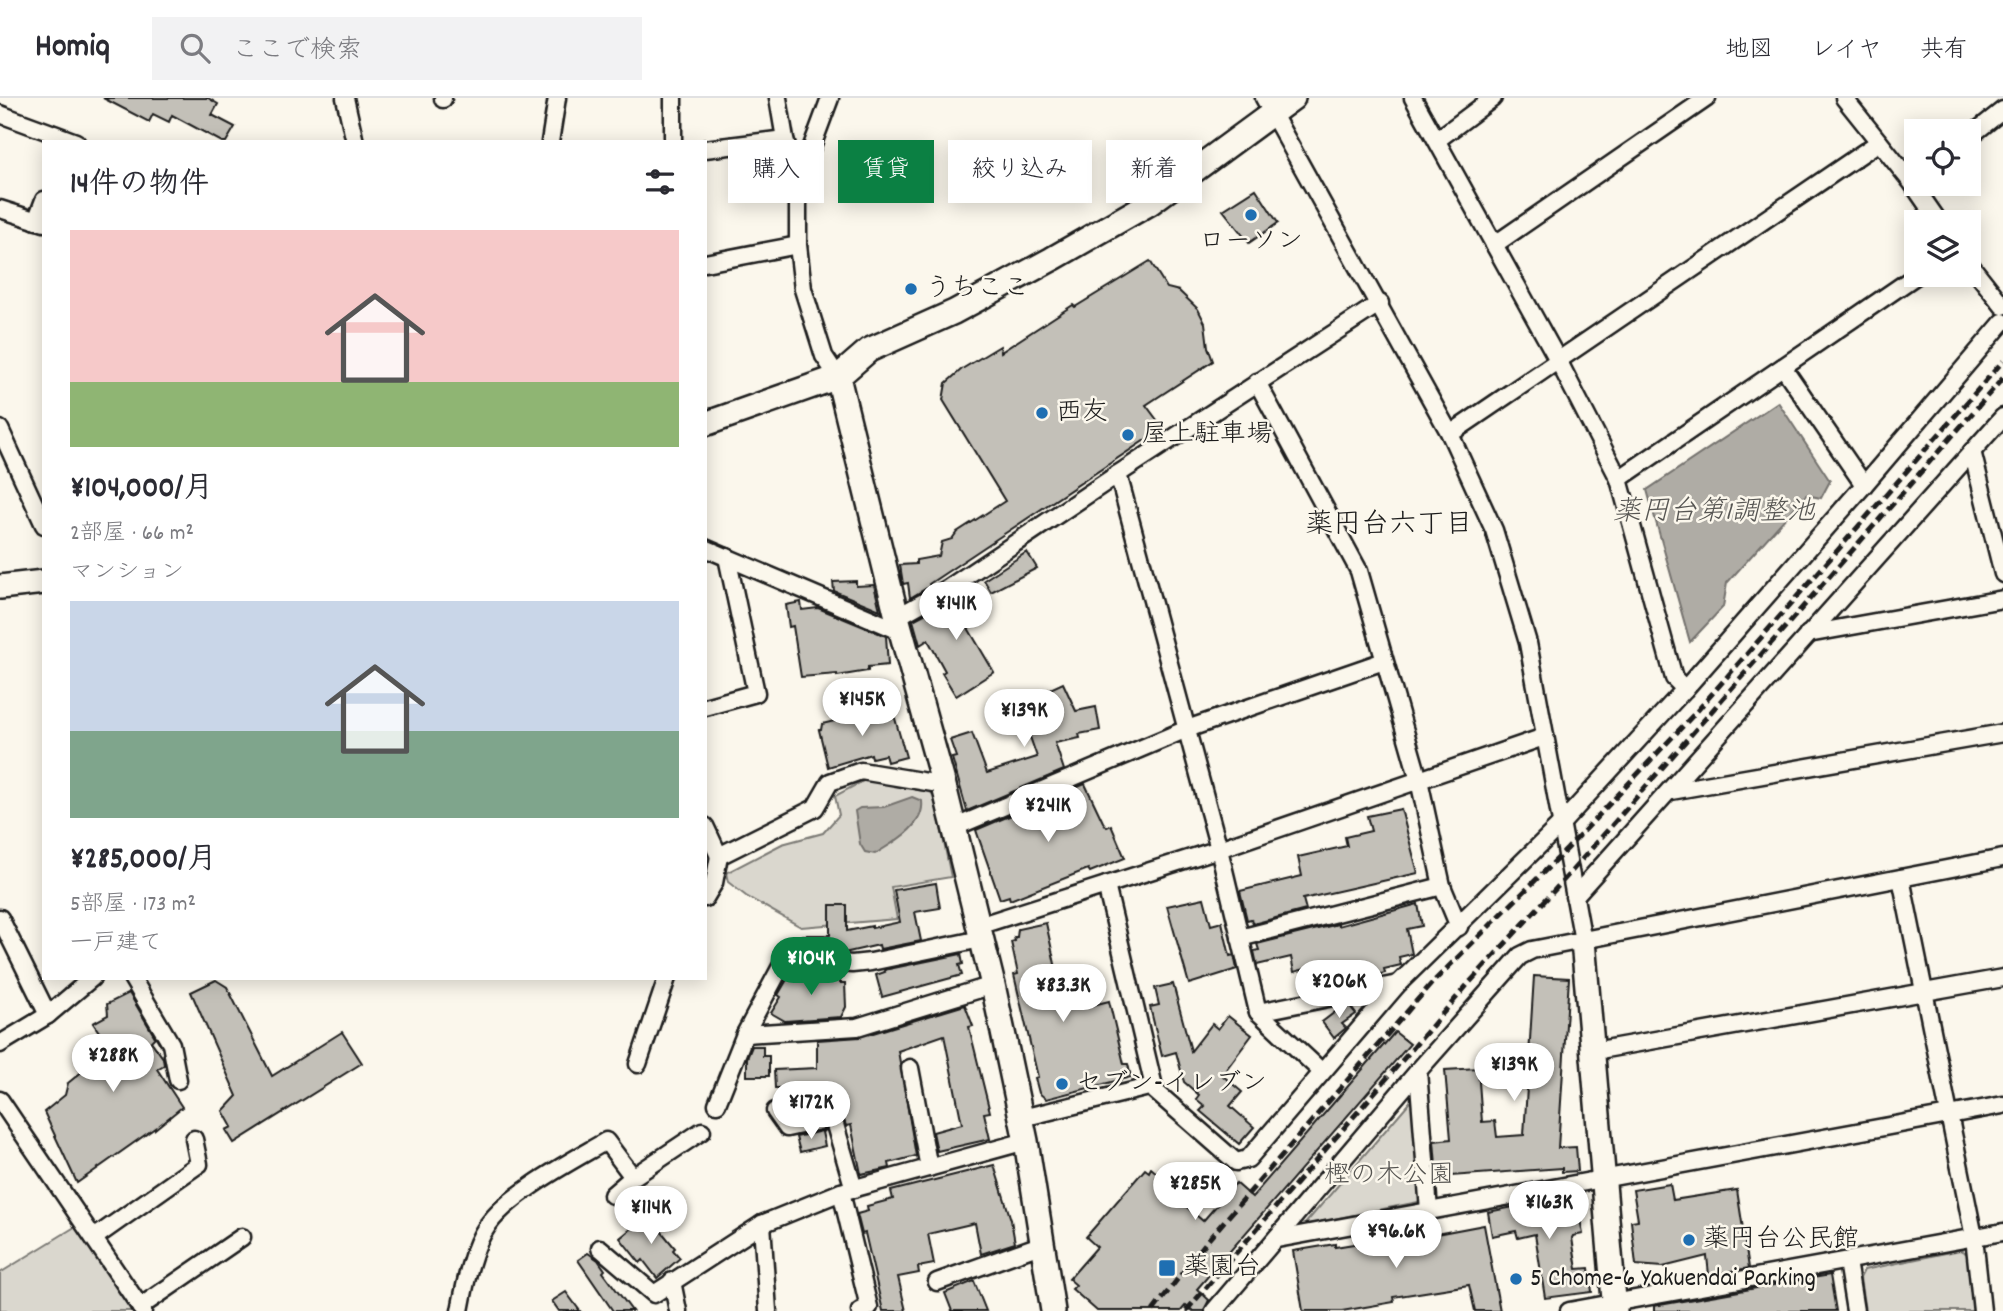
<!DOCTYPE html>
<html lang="ja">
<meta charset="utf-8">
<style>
body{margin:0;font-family:Dekko,"Klee One",sans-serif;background:#f2f2f3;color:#2b2b33;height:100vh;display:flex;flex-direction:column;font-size:26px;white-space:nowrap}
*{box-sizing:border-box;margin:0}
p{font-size:23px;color:#7c7c81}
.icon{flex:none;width:38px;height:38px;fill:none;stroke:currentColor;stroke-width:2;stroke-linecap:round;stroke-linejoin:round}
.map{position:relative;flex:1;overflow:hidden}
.side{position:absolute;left:42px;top:42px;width:665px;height:840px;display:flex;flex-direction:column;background:#fff;border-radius:0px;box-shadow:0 4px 18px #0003}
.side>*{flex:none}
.top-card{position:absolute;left:728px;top:42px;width:665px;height:63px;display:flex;gap:14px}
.buttons{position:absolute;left:1904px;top:21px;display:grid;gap:14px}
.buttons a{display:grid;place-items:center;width:77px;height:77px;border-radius:0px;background:#fff;box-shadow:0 4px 18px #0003;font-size:35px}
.price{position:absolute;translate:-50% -60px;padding:0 16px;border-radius:24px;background:#fff;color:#222;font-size:23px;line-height:46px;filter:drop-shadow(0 2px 4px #0008)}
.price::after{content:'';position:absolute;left:50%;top:42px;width:21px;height:16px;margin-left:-10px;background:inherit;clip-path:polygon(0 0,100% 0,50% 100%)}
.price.selected{background:#0b8043;color:#fff}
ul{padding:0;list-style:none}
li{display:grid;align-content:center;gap:14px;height:371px;padding:0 28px}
li span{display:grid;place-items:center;height:217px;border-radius:0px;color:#555}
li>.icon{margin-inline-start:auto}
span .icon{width:126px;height:126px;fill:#fffc;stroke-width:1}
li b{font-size:30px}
h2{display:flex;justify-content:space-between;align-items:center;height:84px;padding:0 28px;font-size:30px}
.pill{padding:0 24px;border-radius:0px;background:#fff;box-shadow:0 4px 18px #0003;font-size:24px;line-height:63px}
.pill.selected{background:#0b8043;color:#fff}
header{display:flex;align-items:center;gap:42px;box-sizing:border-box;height:98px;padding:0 35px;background:#fff;border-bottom:2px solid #e1e1e2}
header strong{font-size:33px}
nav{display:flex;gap:38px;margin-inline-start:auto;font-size:24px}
.search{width:490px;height:63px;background:#f2f2f3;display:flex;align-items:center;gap:18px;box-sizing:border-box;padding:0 24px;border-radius:0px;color:#7c7c81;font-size:26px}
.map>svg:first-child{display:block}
.green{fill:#dad7ce;stroke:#7b7a75;stroke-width:2}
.water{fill:#afaca5;stroke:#74726e;stroke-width:2}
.building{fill:#c3c0b8;stroke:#1c1c1c;stroke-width:2}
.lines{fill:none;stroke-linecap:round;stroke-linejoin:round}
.street-casing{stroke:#1c1c1c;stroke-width:21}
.secondary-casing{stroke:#1c1c1c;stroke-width:28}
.street{stroke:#fbf7ec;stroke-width:16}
.secondary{stroke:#fbf7ec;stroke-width:23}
.rail{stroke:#1c1c1c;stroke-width:5;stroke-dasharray:10 5;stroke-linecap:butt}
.poi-dot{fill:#1f6fb2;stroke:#fbf7ec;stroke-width:2.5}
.labels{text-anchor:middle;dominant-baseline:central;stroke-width:5;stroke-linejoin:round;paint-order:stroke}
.poi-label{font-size:26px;fill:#1c1c1c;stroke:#fbf7ec;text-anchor:start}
.park-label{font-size:26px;fill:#555451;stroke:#fbf7ec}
.water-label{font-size:28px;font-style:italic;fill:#575653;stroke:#fbf7ec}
.neighbourhood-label{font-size:28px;fill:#1c1c1c;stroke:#fbf7ec}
</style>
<header>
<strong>Homiq</strong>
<div class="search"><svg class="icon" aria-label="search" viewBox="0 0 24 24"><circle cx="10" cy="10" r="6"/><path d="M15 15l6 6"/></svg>ここで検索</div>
<nav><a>地図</a><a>レイヤ</a><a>共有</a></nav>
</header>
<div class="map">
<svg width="2003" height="1213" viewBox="0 0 2003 1213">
<rect width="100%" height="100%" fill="#fbf7ec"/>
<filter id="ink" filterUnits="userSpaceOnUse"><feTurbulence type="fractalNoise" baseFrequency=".0143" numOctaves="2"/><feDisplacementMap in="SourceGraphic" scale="14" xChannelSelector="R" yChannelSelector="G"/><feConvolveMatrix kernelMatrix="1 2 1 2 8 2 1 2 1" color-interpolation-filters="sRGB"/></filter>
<g filter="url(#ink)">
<g class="green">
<polygon points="865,682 934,695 951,779 891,789 897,821 801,829 746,798 728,784 726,775 782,746 823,735 839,717 835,698"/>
<polygon points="1414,999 1423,1103 1304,1127"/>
<polygon points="78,1127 137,1213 0,1213 0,1175"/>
<polygon points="1960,1152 1968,1156 1974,1211 1971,1213 1865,1213 1860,1180 1864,1172"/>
</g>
<g class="water">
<polygon points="1778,304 1830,383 1821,400 1806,397 1727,485 1723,509 1690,544 1647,392"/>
<path d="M912,699L922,703C925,728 894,744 875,756L865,754L860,746L855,713L860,710L884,709Z"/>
</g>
<g class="building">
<polygon points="103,0 208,0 218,6 212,17 235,29 226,44 222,44 172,17 169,24 153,16 149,24"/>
<polygon points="1256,91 1278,125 1249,145 1223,112"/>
<polygon points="1150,163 1167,190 1179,193 1198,211 1205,225 1208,249 1213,263 1146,307 1163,330 929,486 930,488 910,500 908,485 903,486 900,467 916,466 916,462 939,458 942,444 952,441 957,434 1005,403 943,302 946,285 962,271 1000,248 1001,254 1073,207 1075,209"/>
<polygon points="1027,454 1037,470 991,494 984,482"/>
<polygon points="856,483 856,488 874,487 880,512 834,493 833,484"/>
<polygon points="978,495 986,509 982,511 987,520 968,530 994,574 956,598 942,575 945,573 928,542 920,547 913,522 953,501 957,507"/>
<polygon points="801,504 802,512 818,510 886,538 888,567 868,569 868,573 837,578 837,576 801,579 793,528 789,529 786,507"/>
<polygon points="1063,585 1076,613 1096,609 1100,632 1079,636 1080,640 1055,645 1064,672 967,713 952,660 956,659 950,642 972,635 987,675 1037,659 1029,636 1036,633 1022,604"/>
<polygon points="887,610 894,617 906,659 887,664 885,657 872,660 871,656 828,669 819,632 821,632 822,626"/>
<polygon points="1085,686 1103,724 1107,729 1111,727 1125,760 1090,774 1088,771 1010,802 1009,798 1000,801 976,732"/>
<polygon points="1401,711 1418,775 1303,801 1306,812 1253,826 1251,821 1247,822 1240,793 1302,778 1298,759 1347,748 1345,739 1371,733 1367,718"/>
<polygon points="936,785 940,810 915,814 921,843 880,851 879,847 844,855 803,852 803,837 830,837 830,807 847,807 847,833 872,828 872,830 900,824 894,792"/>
<polygon points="1204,800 1211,827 1222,824 1230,858 1234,857 1237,871 1189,886 1167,808"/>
<polygon points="1418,806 1422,828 1407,831 1412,856 1399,859 1401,867 1384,871 1385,875 1330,889 1324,866 1294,874 1291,859 1257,867 1254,853 1259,852 1257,846 1338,826 1338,828"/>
<polygon points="1046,825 1064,907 1084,903 1085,909 1109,903 1124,966 1128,966 1131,979 1046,1001 1039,995 1035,980 1038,979 1014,877 1018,876 1011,844 1015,843 1014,839 1017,839 1018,831"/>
<polygon points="961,856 963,866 959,867 962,877 882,899 876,877 885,874 884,872"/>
<polygon points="792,873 803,881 803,873 839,876 840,885 845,885 846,909 841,919 785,923 771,915 781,899 778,897"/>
<polygon points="1534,878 1569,880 1558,1050 1576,1049 1578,1073 1562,1074 1562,1070 1437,1079 1434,1043 1451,1041 1445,972 1478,970 1482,1024 1495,1023 1497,1039 1524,1037"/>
<polygon points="216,882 227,889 272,978 342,934 362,965 234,1045 226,1032 232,1029 223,1013 237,998 191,894"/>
<polygon points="1173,886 1191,953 1212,926 1218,931 1228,918 1252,937 1222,977 1242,994 1230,1008 1254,1029 1239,1046 1200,1013 1205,1008 1196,1001 1199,997 1184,984 1176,954 1162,958 1150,909 1159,907 1155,890"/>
<polygon points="129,895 155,939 151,943 163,960 164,967 157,971 182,1009 155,1031 155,1030 77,1085 44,1014 65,997 68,985 94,964 99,966 105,943 93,925 108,917 107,906"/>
<polygon points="965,907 973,928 969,929 990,1014 984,1015 990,1041 937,1053 933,1034 962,1026 944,937 898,953 916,1058 889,1065 890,1070 861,1076 851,1027 846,1028 841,1013 831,1010 792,1018 786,1011 781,990 775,990 774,972 817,970 817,942 860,939"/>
<polygon points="1349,907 1356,916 1342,926 1346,930 1334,940 1322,924 1343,908"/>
<polygon points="1395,934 1410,946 1197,1191 1209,1202 1204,1213 1193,1213 1186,1207 1181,1213 1097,1213 1072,1191 1076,1187 1069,1181 1097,1149 1086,1139 1145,1071 1149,1074 1151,1070 1178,1093 1173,1097 1203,1123 1236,1085 1252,1099"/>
<polygon points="752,948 763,948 763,958 769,958 769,978 747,978 747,960"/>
<polygon points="826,1032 822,1034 825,1048 800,1054 796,1039"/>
<polygon points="994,1067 1011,1122 1015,1145 981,1156 975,1125 928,1136 934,1166 918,1169 919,1175 898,1179 906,1213 883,1213 865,1135 862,1136 857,1116 868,1113 867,1108 893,1101 891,1093"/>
<polygon points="1670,1086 1673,1102 1737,1092 1749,1170 1709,1177 1707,1158 1663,1169 1636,1167 1631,1123 1638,1122 1633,1092"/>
<polygon points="1575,1097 1583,1136 1573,1138 1572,1140 1577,1171 1589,1170 1592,1194 1545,1200 1535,1136 1518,1140 1516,1133 1492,1138 1488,1114"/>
<polygon points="648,1117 675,1150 673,1152 680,1160 657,1180 643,1162 640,1165 620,1140"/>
<polygon points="1484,1127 1500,1213 1475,1213 1469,1187 1393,1199 1394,1204 1342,1213 1303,1213 1293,1153 1335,1146 1335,1149 1366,1144 1365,1140 1435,1130 1436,1136"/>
<polygon points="588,1155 598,1162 605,1172 603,1174 632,1213 613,1213 578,1162"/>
<polygon points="1830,1177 1836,1213 1654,1213 1654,1208"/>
<polygon points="974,1183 986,1213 952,1213 945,1195"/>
<polygon points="566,1194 580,1213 559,1213 552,1203"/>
</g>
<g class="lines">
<defs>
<g id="street">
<polyline points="345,0 355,44"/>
<polyline points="778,0 785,41 798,86 798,147 803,191 824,258 838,279"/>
<polyline points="1264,0 1450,336 1494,432 1528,545 1583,843"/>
<polyline points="1413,0 1558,262 1619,381 1674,580 1685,591"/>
<polyline points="1844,0 1912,85 1939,124"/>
<polyline points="443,1 443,0"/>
<polyline points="0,16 76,44"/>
<polyline points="1969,39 2003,12"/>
<polyline points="1437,42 1493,0"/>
<polyline points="550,44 557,0"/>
<polyline points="673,44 673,0"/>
<polyline points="705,51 785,41"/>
<polyline points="798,86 830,0"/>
<polyline points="0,111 44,125"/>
<polyline points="36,123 44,102"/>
<polyline points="1494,147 1707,0"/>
<polyline points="705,165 798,147"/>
<polyline points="1969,165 2003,208"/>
<polyline points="1783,269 1864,387"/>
<polyline points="1257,284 1359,473 1419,682 1442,788 1459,829"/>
<polyline points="0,331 44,427"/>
<polyline points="1450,336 1879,44"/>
<polyline points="1972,353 2003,476"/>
<polyline points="1118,376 1219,751 1258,914 1322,974"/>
<polyline points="1619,381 1917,177"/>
<polyline points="705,450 902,534"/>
<polyline points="897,519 947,491 1118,376 1380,205"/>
<polyline points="1808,536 2003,501"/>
<polyline points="705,609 756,595 727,459"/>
<polyline points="1671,693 2003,635"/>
<polyline points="705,728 719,758"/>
<polyline points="953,730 1187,631 1384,563"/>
<polyline points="1901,780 1974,1139 1982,1213"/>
<polyline points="1106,787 1155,993 1236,1064 1248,1061 1398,886 1561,726 1685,591 1864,387 2003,224"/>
<polyline points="1574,799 2003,319"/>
<polyline points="705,800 714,785 719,758 815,710 830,684 861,673 933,685 943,684"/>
<polyline points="0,820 48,917"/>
<polyline points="978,828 1219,751 1544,639"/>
<polyline points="1240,840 1442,788"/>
<polyline points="132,880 171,946 178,982"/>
<polyline points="1258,914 1398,886"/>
<polyline points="745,936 857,929 993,887"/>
<polyline points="0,946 48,917 92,880"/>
<polyline points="1594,953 2003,880"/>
<polyline points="638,966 667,880"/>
<polyline points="910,970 929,1070"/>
<polyline points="1418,973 1429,1113"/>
<polyline points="0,1002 143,1213"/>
<polyline points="717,1006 745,936 785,861 852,866 871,864 981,841"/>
<polyline points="775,1013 787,1030 833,1020 854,1091"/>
<polyline points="1022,1020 1153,988"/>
<polyline points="841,1094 869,1209 860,1213"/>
<polyline points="612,1097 633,1079 702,1033"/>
<polyline points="762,1126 768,1213"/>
<polyline points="94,1140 199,1066 194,1041"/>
<polyline points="1277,1141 2003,1007"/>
<polyline points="600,1150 654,1196 762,1126 841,1094 1026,1043"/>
<polyline points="1847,1163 1855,1213"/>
<polyline points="672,1183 678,1213"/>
<polyline points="937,1184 1043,1146"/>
<polyline points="140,1209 242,1139"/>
<path d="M460,1213C465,1186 472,1149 488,1127C510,1095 572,1063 606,1043L633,1079"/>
<polyline points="1214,1213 1418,973 1520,858 1532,852 2003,760"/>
<polyline points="1569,1213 2003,1134"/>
</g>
<g id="secondary">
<polyline points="838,279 897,519 943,684 993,887 1026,1043 1053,1213"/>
<polyline points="705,326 838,279 869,252 954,214 1052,161 1150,105 1293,0"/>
<polyline points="0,489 44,484"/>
<polyline points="1583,843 1615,1213"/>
</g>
</defs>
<use href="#street" class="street-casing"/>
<use href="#secondary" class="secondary-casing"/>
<use href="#street" class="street"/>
<use href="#secondary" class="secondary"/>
<g class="rail">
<polyline points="1153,1213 1207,1143 1433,884 1567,751 1697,613 2003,263"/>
<polyline points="1186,1213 1469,885 1571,774 2003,280"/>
</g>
</g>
</g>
<g class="poi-dot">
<circle cx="1251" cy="117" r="7"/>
<circle cx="911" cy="191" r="7"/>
<circle cx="1042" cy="315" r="7"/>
<circle cx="1128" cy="337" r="7"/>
<circle cx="1062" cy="986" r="7"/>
<circle cx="1689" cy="1142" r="7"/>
<rect x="1158" y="1161" width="18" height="18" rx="3.5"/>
<circle cx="1516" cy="1181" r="7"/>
</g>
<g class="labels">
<g class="poi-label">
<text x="1251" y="144" text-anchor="middle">ローソン</text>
<text x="925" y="191">うちここ</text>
<text x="1056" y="315">西友</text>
<text x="1142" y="337">屋上駐車場</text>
<text x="1076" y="986">セブン-イレブン</text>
<text x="1703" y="1142">薬円台公民館</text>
<text x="1183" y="1170">薬園台</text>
<text x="1530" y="1181">5 Chome-6 Yakuendai Parking</text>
</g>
<g class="park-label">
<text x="1389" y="1078">樫の木公園</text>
</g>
<g class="water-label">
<text x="1714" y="416">薬円台第1調整池</text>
</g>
<g class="neighbourhood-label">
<text x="1389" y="429">薬円台六丁目</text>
</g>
</g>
</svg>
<div class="buttons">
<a><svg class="icon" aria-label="locate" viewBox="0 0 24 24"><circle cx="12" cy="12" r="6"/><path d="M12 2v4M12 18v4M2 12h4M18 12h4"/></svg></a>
<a><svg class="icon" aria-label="layers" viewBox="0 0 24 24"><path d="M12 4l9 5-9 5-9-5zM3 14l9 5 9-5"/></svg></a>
</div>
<b class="price" style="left:956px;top:544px">¥141K</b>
<b class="price" style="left:862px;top:640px">¥145K</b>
<b class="price" style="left:1024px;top:651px">¥139K</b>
<b class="price" style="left:1048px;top:746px">¥241K</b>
<b class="price selected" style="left:811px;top:899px">¥104K</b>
<b class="price" style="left:1339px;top:922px">¥206K</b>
<b class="price" style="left:1063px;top:926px">¥83.3K</b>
<b class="price" style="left:113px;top:996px">¥288K</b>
<b class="price" style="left:1514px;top:1005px">¥139K</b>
<b class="price" style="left:811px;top:1043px">¥172K</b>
<b class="price" style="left:1195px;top:1124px">¥285K</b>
<b class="price" style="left:1549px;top:1143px">¥163K</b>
<b class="price" style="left:651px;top:1148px">¥114K</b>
<b class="price" style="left:1396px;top:1172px">¥96.6K</b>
<div class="top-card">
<a class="pill">購入</a>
<a class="pill selected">賃貸</a>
<a class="pill">絞り込み</a>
<a class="pill">新着</a>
</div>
<section class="side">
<h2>14件の物件<svg class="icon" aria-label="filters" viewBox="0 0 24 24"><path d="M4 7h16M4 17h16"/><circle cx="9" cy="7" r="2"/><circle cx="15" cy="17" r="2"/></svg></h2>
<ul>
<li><span style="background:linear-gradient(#f6c9c9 70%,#8fb573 0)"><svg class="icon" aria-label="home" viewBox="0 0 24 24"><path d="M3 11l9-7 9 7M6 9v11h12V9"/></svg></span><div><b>¥104,000/月</b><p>2部屋 · 66 m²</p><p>マンション</p></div></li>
<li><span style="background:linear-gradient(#c9d6e8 60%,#7fa58c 0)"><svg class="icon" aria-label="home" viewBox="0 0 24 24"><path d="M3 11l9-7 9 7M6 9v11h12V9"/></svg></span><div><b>¥285,000/月</b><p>5部屋 · 173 m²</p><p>一戸建て</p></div></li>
</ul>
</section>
</div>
